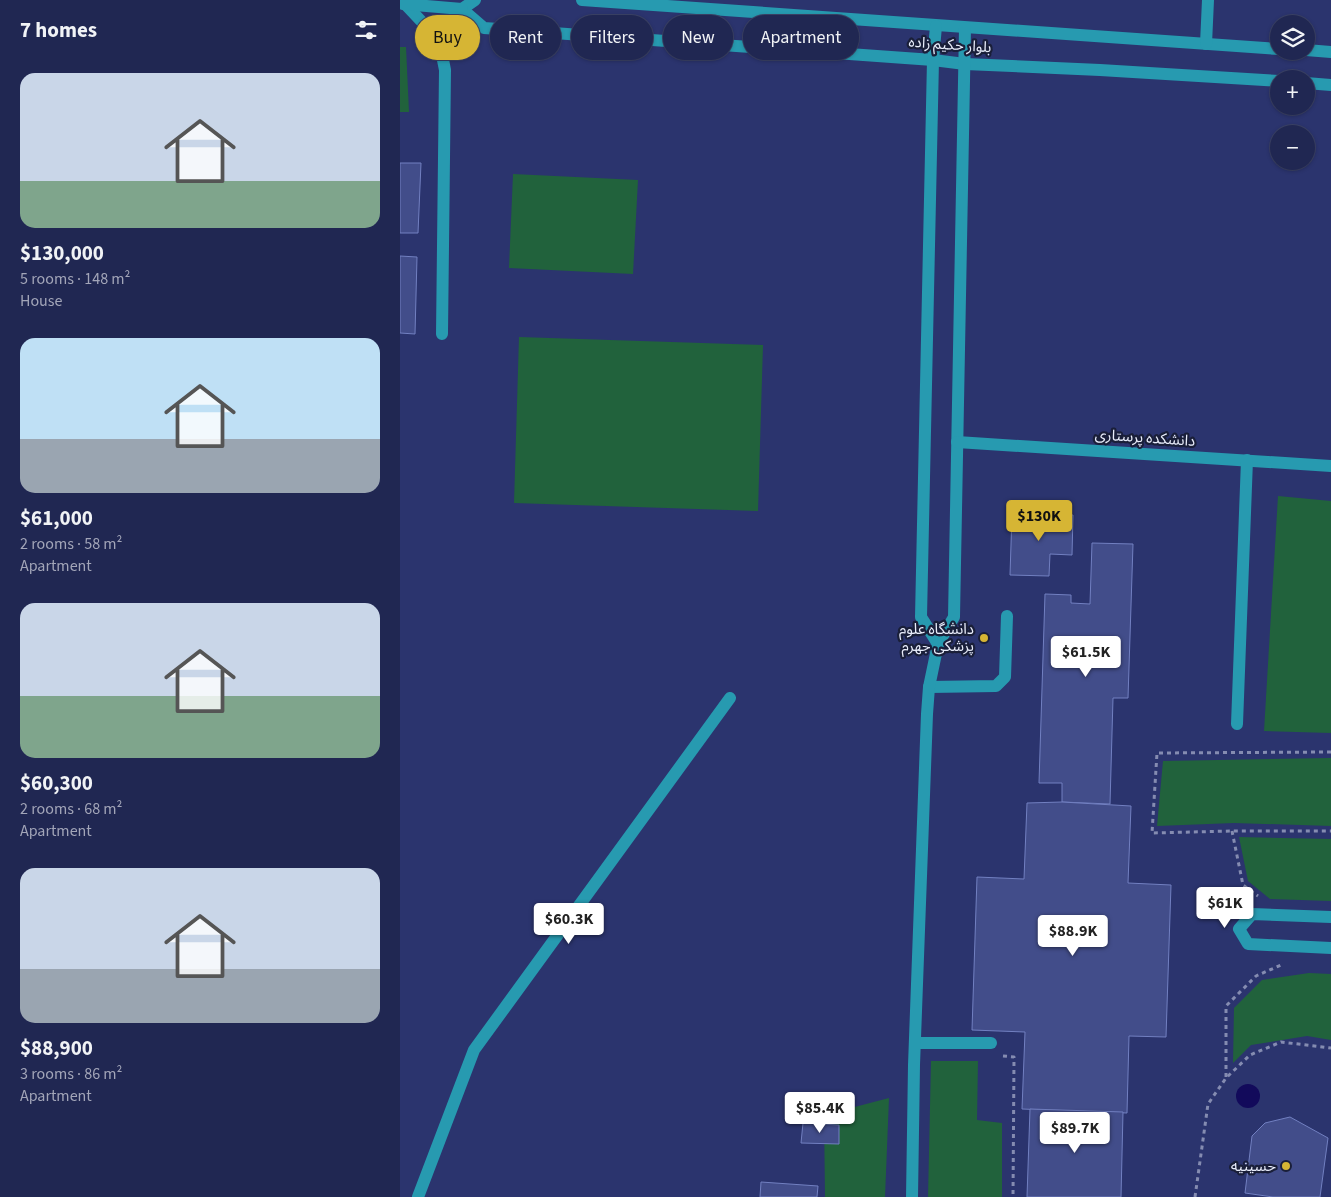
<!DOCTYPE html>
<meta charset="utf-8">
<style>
body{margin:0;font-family:"Source Sans 3","Noto Sans Arabic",sans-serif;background:#2d335c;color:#f1f3f6;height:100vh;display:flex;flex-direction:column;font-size:19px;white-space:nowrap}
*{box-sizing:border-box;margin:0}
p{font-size:16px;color:#a2a5b8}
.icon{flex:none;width:28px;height:28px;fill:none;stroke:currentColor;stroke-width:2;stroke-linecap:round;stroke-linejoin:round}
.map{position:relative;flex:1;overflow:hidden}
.side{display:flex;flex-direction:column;background:#202752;width:400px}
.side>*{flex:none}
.banner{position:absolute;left:15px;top:15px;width:475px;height:45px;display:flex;gap:10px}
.fabs{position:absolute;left:870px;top:15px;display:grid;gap:10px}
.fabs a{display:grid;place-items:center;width:45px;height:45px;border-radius:50%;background:#202752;box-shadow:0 1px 4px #0004,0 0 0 1px #3d4469;font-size:25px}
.price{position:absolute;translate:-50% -42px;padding:0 11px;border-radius:5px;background:#fff;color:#222;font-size:16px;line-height:32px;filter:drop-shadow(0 1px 2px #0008)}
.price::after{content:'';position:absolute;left:50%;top:30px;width:15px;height:11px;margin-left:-8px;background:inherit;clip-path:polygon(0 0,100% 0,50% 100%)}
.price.selected{background:#d6b534;color:#111}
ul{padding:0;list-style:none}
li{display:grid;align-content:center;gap:10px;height:265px;padding:0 20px}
li span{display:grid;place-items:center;height:155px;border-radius:15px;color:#555}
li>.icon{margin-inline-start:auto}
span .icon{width:90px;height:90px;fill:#fffc;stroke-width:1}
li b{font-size:21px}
h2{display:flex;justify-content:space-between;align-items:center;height:60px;padding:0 20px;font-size:21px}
.pill{padding:0 18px;border-radius:22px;background:#202752;box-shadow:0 1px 4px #0004,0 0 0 1px #3d4469;font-size:18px;line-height:45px}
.pill.selected{background:#d6b534;color:#111}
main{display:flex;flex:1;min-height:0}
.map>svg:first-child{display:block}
.green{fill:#21623c}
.water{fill:#120a5b}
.building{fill:#424d8a;stroke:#7280c1}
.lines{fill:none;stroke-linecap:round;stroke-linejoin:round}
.path{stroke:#858cb1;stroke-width:3;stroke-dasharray:4 4;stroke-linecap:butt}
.minor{stroke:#279ab0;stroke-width:12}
.poi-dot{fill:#d6b534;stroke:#1a1f39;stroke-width:2}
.labels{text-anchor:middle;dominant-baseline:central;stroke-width:4.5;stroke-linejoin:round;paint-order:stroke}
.street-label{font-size:15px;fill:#e9edfb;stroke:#1a1f39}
.poi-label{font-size:15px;fill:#e9edfb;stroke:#1a1f39;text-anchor:end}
</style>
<main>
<section class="side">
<h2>7 homes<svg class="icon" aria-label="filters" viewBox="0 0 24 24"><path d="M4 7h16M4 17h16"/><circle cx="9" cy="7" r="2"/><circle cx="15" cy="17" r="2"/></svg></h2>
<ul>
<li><span style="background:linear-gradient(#c9d6e8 70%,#7fa58c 0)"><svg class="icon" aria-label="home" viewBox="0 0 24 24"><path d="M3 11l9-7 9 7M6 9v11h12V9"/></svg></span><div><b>$130,000</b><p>5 rooms · 148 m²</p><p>House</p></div></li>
<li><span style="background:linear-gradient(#bfe0f5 65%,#9aa5b1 0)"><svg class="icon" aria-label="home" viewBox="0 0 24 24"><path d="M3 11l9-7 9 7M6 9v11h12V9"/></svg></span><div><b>$61,000</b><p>2 rooms · 58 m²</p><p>Apartment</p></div></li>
<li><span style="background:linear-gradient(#c9d6e8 60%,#7fa58c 0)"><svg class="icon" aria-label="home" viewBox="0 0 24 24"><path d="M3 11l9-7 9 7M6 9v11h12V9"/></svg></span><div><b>$60,300</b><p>2 rooms · 68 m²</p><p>Apartment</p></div></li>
<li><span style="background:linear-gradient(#c9d6e8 65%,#9aa5b1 0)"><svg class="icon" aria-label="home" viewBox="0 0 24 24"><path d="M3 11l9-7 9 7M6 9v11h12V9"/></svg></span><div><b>$88,900</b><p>3 rooms · 86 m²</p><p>Apartment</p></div></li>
</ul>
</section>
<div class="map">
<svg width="931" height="1197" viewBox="0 0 931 1197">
<rect width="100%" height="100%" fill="#2b346e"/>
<g class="green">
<polygon points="0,47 6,47 9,112 0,112"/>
<polygon points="113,174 238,180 233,274 109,268"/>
<polygon points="119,337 363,345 358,511 114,503"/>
<polygon points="878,496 931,501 931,733 864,731"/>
<polygon points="931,758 931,826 834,823 757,826 763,761"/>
<polygon points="839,837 931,839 931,901 870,899 848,881"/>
<polygon points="909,973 931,974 931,1040 907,1036 851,1045 833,1063 834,1008 862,980"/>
<polygon points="531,1061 578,1061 577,1120 602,1123 602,1197 528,1197"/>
<polygon points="489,1098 485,1197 425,1197 424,1115"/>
</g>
<circle class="water" cx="848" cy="1096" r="12"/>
<g class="building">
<polygon points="0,163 21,163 18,233 0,233"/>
<polygon points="0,256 17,257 15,334 0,333"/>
<polygon points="612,514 673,515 672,555 650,554 649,576 610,575"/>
<polygon points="692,543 733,544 728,698 713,698 710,804 662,802 662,783 639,783 645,594 671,595 671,603 690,604"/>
<polygon points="662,802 731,806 728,883 771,885 766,1037 729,1036 727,1113 622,1109 625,1032 572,1030 577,877 624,879 627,803"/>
<polygon points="630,1109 723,1112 721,1197 627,1197"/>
<polygon points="890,1117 928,1138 920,1197 873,1197 845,1193 852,1136 865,1123"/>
<polygon points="403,1123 439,1125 439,1144 401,1143"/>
<polygon points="361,1182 418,1186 417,1197 360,1197"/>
</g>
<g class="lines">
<g class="path">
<polyline points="931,752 757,753 752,833 832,831 931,831"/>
<polyline points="832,831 843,885 858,896"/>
<polyline points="603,1056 614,1057 613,1197"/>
<polyline points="826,1077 826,1006 856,976 881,965"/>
<polyline points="795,1197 808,1104 826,1078 850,1055 881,1042 931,1048"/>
</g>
<g class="minor">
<polyline points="5,0 5,4 39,40 45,70 42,334"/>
<polyline points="75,0 62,9 84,28 533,60 565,64 700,70 879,81"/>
<polyline points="182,0 879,49"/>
<polyline points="3,4 62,9"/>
<polyline points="536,26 533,60 521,617 538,644 554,617 565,28"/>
<polyline points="806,44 808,0"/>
<polyline points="906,50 931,52"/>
<polyline points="906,83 931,85"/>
<polyline points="557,442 931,466"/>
<polyline points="529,687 596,686 605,677 607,616"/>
<polyline points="837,724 847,460"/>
<polyline points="931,917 852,914 839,929 848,944 931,948"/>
<polyline points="515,1043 591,1043"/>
<polyline points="18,1197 74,1050 330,698"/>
<polyline points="512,1197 514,1065 527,714 529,687 538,644"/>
</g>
</g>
<g class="poi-dot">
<circle cx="584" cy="638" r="5"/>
<circle cx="886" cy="1166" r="5"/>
</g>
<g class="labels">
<g class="street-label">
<text transform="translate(550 45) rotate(4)">بلوار حکیم زاده</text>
<text transform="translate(745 438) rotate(4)">دانشکده پرستاری</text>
</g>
<g class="poi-label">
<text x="574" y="629">دانشگاه علوم<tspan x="574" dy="17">پزشکی جهرم</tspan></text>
<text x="876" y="1166">حسینیه</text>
</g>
</g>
</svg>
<div class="fabs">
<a><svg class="icon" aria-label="layers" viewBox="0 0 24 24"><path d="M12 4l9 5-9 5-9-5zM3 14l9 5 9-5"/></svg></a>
<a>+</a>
<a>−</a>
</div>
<b class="price selected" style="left:639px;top:542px">$130K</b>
<b class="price" style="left:686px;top:678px">$61.5K</b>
<b class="price" style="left:825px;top:929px">$61K</b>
<b class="price" style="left:169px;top:945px">$60.3K</b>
<b class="price" style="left:673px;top:957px">$88.9K</b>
<b class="price" style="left:420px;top:1134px">$85.4K</b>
<b class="price" style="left:675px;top:1154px">$89.7K</b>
<div class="banner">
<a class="pill selected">Buy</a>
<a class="pill">Rent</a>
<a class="pill">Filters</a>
<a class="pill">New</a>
<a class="pill">Apartment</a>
</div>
</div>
</main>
